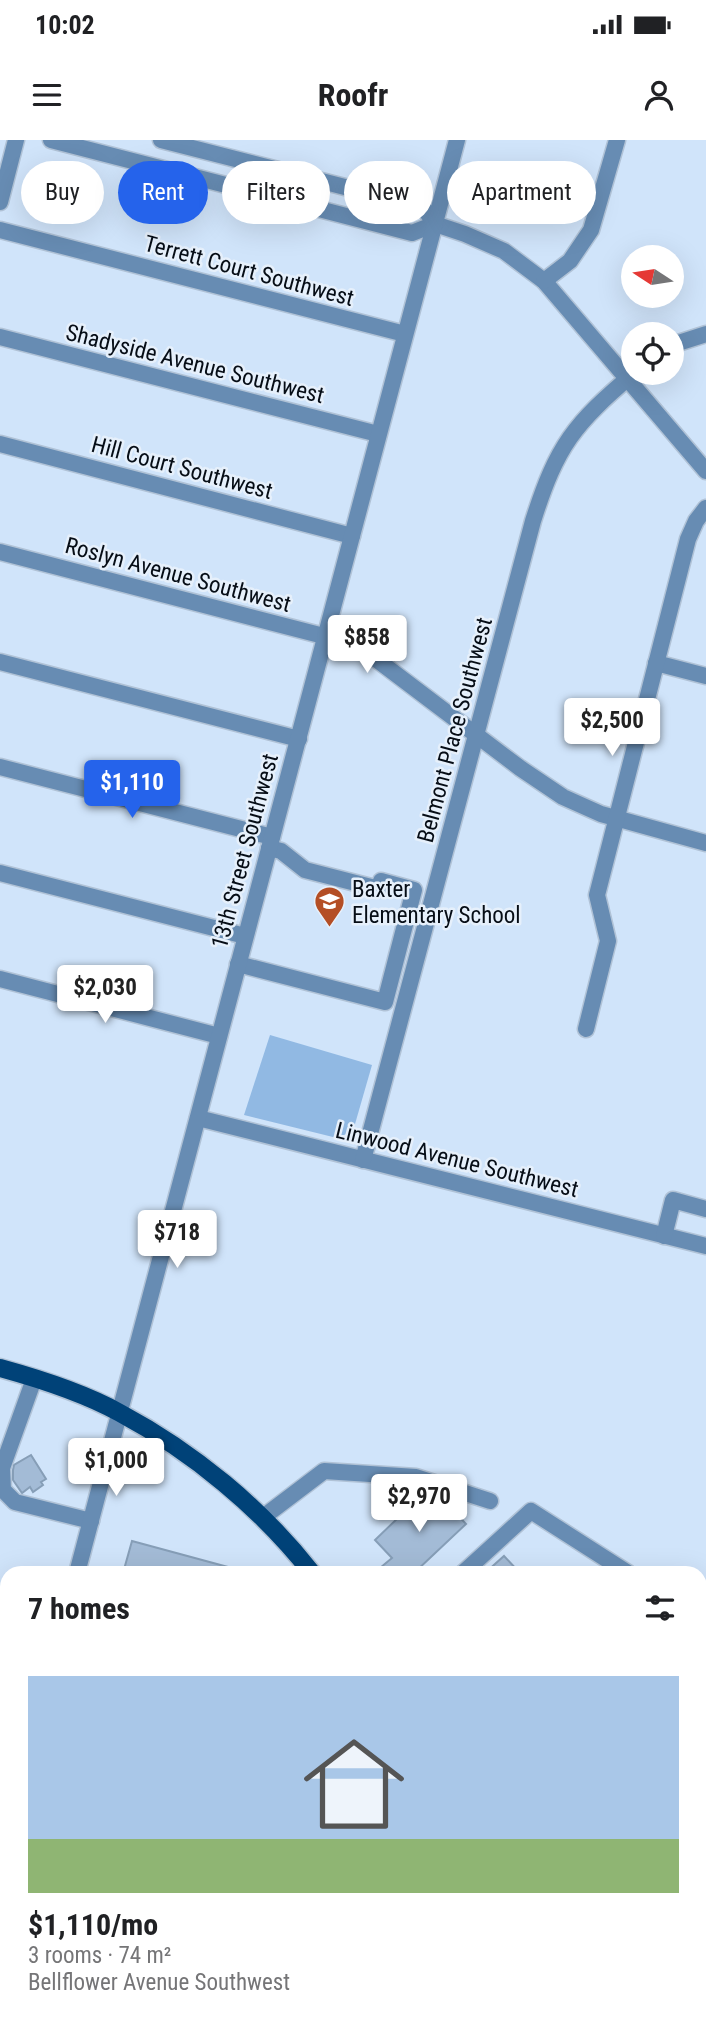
<!DOCTYPE html>
<meta charset="utf-8">
<style>
body{margin:0;font-family:"Roboto Condensed",sans-serif;background:#f2f2f2;color:#202124;height:100vh;display:flex;flex-direction:column;font-size:26px;white-space:nowrap}
*{box-sizing:border-box;margin:0}
p{font-size:23px;color:#757577}
.icon{flex:none;width:38px;height:38px;fill:none;stroke:currentColor;stroke-width:2;stroke-linecap:round;stroke-linejoin:round}
.map{position:relative;flex:1;overflow:hidden}
.sheet{position:absolute;left:0px;top:1426px;width:707px;height:471px;display:flex;flex-direction:column;background:#fff;border-radius:21px 21px 0 0;box-shadow:0 7px 28px #0002}
.sheet>*{flex:none}
.banner{position:absolute;left:21px;top:21px;width:665px;height:63px;display:flex;gap:14px}
.needle{width:46px;rotate:282deg}
.fabs{position:absolute;left:621px;top:105px;display:grid;gap:14px}
.fabs a{display:grid;place-items:center;width:63px;height:63px;border-radius:50%;background:#fff;box-shadow:0 7px 28px #0002;font-size:35px}
.price{position:absolute;translate:-50% -60px;padding:0 16px;border-radius:7px;background:#fff;color:#222;font-size:23px;line-height:46px;filter:drop-shadow(0 2px 4px #0008)}
.price::after{content:'';position:absolute;left:50%;top:42px;width:21px;height:16px;margin-left:-10px;background:inherit;clip-path:polygon(0 0,100% 0,50% 100%)}
.price.selected{background:#2563eb;color:#fff}
ul{padding:0;list-style:none}
li{display:grid;align-content:center;gap:14px;height:371px;padding:0 28px}
li+li{border-top:2px solid #e0e0e0}
li span{display:grid;place-items:center;height:217px;border-radius:0px;color:#555}
li>.icon{margin-inline-start:auto}
span .icon{width:126px;height:126px;fill:#fffc;stroke-width:1}
li b{font-size:30px}
h2{display:flex;justify-content:space-between;align-items:center;height:84px;padding:0 28px;font-size:30px}
.tag{padding:0 24px;border-radius:32px;background:#fff;box-shadow:0 7px 28px #0002;font-size:24px;line-height:63px}
.tag.selected{background:#2563eb;color:#fff}
.status{display:flex;justify-content:space-between;align-items:center;height:49px;padding:0 35px;background:#fff;direction:ltr}
.status svg{height:19px;fill:currentColor}
header{display:flex;justify-content:space-between;align-items:center;height:91px;padding:0 28px;background:#fff;font-size:32px;font-weight:700}
.map>svg:first-child{display:block}
.green{fill:#91b9e3}
.building{fill:#a3bbd6;stroke:#869eb7;stroke-width:2}
.lines{fill:none;stroke-linecap:round;stroke-linejoin:round}
.minor-casing{stroke:#b0c2d6;stroke-width:19}
.major-casing{stroke:#b0c2d6;stroke-width:21}
.minor{stroke:#678cb3;stroke-width:16}
.major{stroke:#004278;stroke-width:18}
.labels{text-anchor:middle;dominant-baseline:central;stroke-width:5;stroke-linejoin:round;paint-order:stroke}
.street-label{font-size:23px;fill:#060d16;stroke:#e6f0fb}
.poi-label{font-size:23px;fill:#060d16;stroke:#e6f0fb;text-anchor:start}
</style>
<div class="status"><b>10:02</b><svg viewBox="0 0 49 12"><path d="M0 12V9h3v3zM5 12V6h3v6zM10 12V3h3v9zM15 12V0h3v12zM26 1h20v11H26zM47 4h2v5h-2z"/></svg></div>
<header><svg class="icon" aria-label="menu" viewBox="0 0 24 24"><path d="M4 6h16M4 12h16M4 18h16"/></svg>Roofr<svg class="icon" aria-label="person" viewBox="0 0 24 24"><circle cx="12" cy="8" r="4"/><path d="M4 21q1-7 8-7t8 7"/></svg></header>
<div class="map">
<svg width="706" height="1896" viewBox="0 0 706 1896">
<rect width="100%" height="100%" fill="#d0e4fa"/>
<g class="green">
<polygon points="270,895 372,925 353,991 337,998 244,975"/>
<polygon points="0,1490 7,1492 7,1626 0,1624"/>
</g>
<g class="building">
<polygon points="31,1315 46,1339 41,1342 43,1345 33,1352 30,1347 22,1353 13,1340 13,1330 14,1325"/>
<polygon points="426,1351 440,1356 466,1384 414,1433 374,1433 392,1418 375,1400"/>
<polygon points="132,1401 239,1430 238,1433 123,1433"/>
<polygon points="504,1416 520,1433 485,1433"/>
</g>
<g class="lines">
<defs>
<g id="minor">
<polyline points="51,0 412,93 435,84 465,94 504,111 544,141 706,331"/>
<polyline points="161,0 423,67 435,84"/>
<polyline points="0,62 16,0"/>
<polyline points="0,90 405,194"/>
<polyline points="544,141 570,121 591,90 617,0"/>
<polyline points="0,197 378,294"/>
<polyline points="672,205 706,194"/>
<polyline points="0,304 352,396"/>
<polyline points="0,412 343,501 372,516 520,628 563,657 601,674 706,703"/>
<polyline points="0,522 299,599"/>
<polyline points="656,523 706,536"/>
<polyline points="0,627 272,697"/>
<polyline points="0,733 245,796"/>
<polyline points="238,824 385,862 414,750 381,741 379,749 305,730 281,711 269,708"/>
<polyline points="0,839 219,896"/>
<polyline points="586,889 608,801 597,755 688,399 696,381 706,368"/>
<polyline points="198,978 706,1106"/>
<path d="M363,1020L533,381C557,305 574,284 634,233"/>
<polyline points="664,1096 673,1060 706,1069"/>
<polyline points="34,1239 2,1328 3,1350 15,1362 91,1381"/>
<polyline points="262,1378 324,1331 416,1337 490,1361"/>
<polyline points="77,1433 457,0"/>
<polyline points="463,1433 531,1371 628,1433"/>
<polyline points="700,1480 706,1484"/>
<polyline points="0,1529 7,1530"/>
<polyline points="0,1730 7,1703"/>
<polyline points="700,1746 706,1735"/>
<polyline points="2,1809 7,1822"/>
<polyline points="308,1890 331,1896"/>
<polyline points="624,1892 625,1890"/>
<polyline points="19,1896 20,1890"/>
<polyline points="84,1896 85,1890"/>
<polyline points="379,1896 381,1890"/>
<polyline points="446,1896 448,1890"/>
</g>
<g id="major">
<path d="M0,1228C40,1239 84,1253 120,1273C193,1312 261,1368 312,1433"/>
<polyline points="700,1810 706,1812"/>
</g>
</defs>
<use href="#minor" class="minor-casing"/>
<use href="#major" class="major-casing"/>
<use href="#minor" class="minor"/>
<use href="#major" class="major"/>
</g>
<defs>
<symbol id="school-pin" viewBox="-11 -11 22 30"><path d="M0 17L-7.5 6A9.5 9.5 0 1 1 7.5 6Z" fill="#b44e25" stroke="#e6f0fb"/><path d="M0-5L7-2L0 1L-7-2ZM-4 1L0 2.5L4 1V4Q0 6-4 4Z" fill="#fff"/></symbol>
</defs>
<g fill-rule="evenodd">
<use href="#school-pin" x="312" y="744" width="35" height="47"/>
</g>
<g class="labels">
<g class="street-label">
<text transform="translate(249 131) rotate(15)">Terrett Court Southwest</text>
<text transform="translate(195 224) rotate(14)">Shadyside Avenue Southwest</text>
<text transform="translate(182 328) rotate(15)">Hill Court Southwest</text>
<text transform="translate(178 435) rotate(15)">Roslyn Avenue Southwest</text>
<text transform="translate(455 590) rotate(-75)">Belmont Place Southwest</text>
<text transform="translate(245 711) rotate(-75)">13th Street Southwest</text>
<text transform="translate(457 1020) rotate(14)">Linwood Avenue Southwest</text>
</g>
<g class="poi-label">
<text x="352" y="749">Baxter<tspan x="352" dy="26">Elementary School</tspan></text>
</g>
</g>
</svg>
<div class="fabs">
<a><svg class="needle" viewBox="-14 -14 28 28"><path d="M0-13l5 13h-10z" fill="#e53935"/><path d="M0 13l5-13h-10z" fill="#757577"/></svg></a>
<a><svg class="icon" aria-label="locate" viewBox="0 0 24 24"><circle cx="12" cy="12" r="6"/><path d="M12 2v4M12 18v4M2 12h4M18 12h4"/></svg></a>
</div>
<b class="price" style="left:367px;top:535px">$858</b>
<b class="price" style="left:612px;top:618px">$2,500</b>
<b class="price selected" style="left:132px;top:680px">$1,110</b>
<b class="price" style="left:105px;top:885px">$2,030</b>
<b class="price" style="left:177px;top:1130px">$718</b>
<b class="price" style="left:116px;top:1358px">$1,000</b>
<b class="price" style="left:419px;top:1394px">$2,970</b>
<div class="banner">
<a class="tag">Buy</a>
<a class="tag selected">Rent</a>
<a class="tag">Filters</a>
<a class="tag">New</a>
<a class="tag">Apartment</a>
</div>
<section class="sheet">
<h2>7 homes<svg class="icon" aria-label="filters" viewBox="0 0 24 24"><path d="M4 7h16M4 17h16"/><circle cx="9" cy="7" r="2"/><circle cx="15" cy="17" r="2"/></svg></h2>
<ul>
<li><span style="background:linear-gradient(#a9c7e8 75%,#8fb573 0)"><svg class="icon" aria-label="home" viewBox="0 0 24 24"><path d="M3 11l9-7 9 7M6 9v11h12V9"/></svg></span><div><b>$1,110/mo</b><p>3 rooms · 74 m²</p><p>Bellflower Avenue Southwest</p></div></li>
</ul>
</section>
</div>
